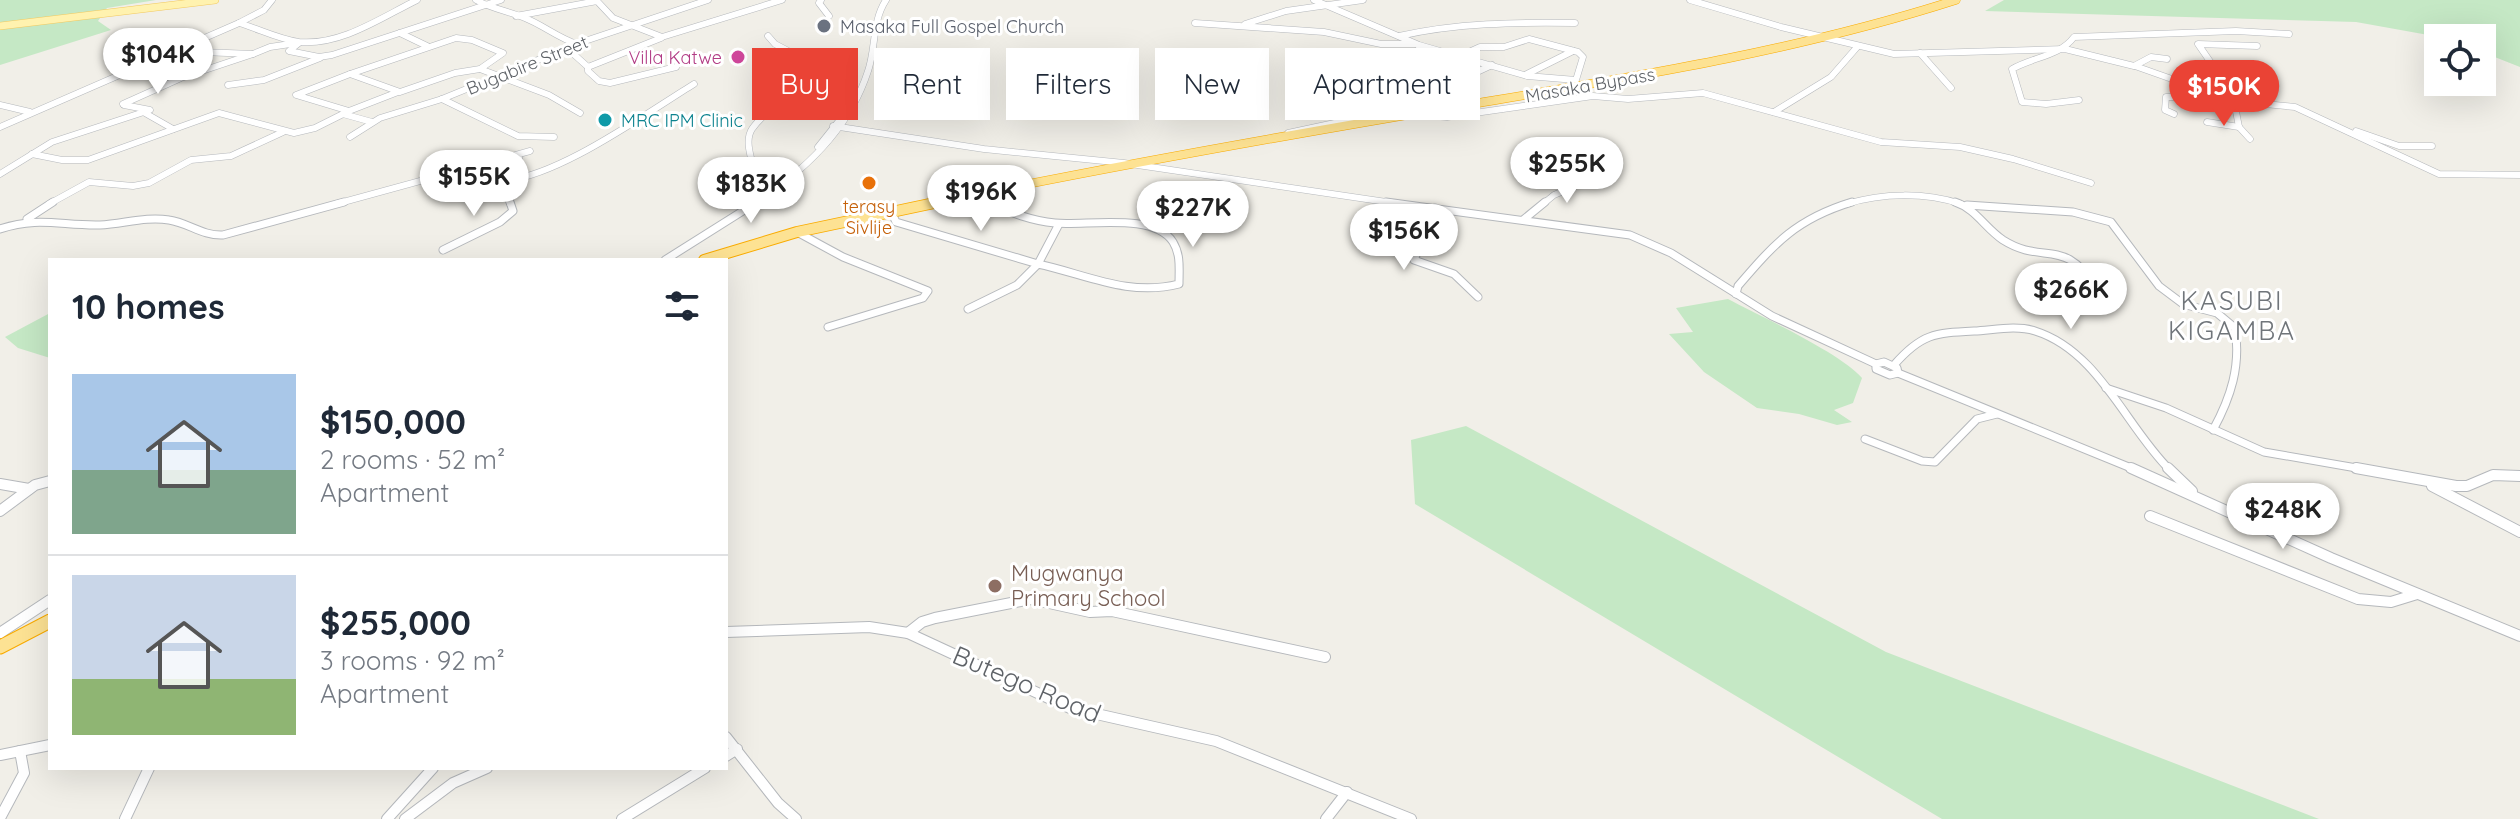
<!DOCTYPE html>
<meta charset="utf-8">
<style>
body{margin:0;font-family:Quicksand,sans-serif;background:#f2f2f3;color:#1f2937;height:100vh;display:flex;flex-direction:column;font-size:30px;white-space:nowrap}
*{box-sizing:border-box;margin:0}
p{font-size:26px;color:#747a83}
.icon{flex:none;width:44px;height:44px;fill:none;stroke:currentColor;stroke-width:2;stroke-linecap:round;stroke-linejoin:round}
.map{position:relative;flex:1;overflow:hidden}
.drawer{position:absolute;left:48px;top:258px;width:680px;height:512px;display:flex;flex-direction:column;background:#fff;border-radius:0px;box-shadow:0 8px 32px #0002}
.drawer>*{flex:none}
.banner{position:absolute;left:752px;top:48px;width:760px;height:72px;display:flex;gap:16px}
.fabs{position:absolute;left:2424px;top:24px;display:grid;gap:16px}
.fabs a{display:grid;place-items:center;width:72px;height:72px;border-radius:0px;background:#fff;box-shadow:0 8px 32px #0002;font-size:40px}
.price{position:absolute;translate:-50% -68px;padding:0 18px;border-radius:28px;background:#fff;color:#222;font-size:26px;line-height:52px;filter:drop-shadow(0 2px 4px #0008)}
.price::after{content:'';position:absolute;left:50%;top:48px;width:24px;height:18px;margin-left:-12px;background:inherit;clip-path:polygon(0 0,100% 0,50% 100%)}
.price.on{background:#ea4335;color:#fff}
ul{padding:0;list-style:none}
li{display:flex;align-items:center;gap:24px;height:200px;padding:0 24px}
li+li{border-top:2px solid #e0e1e3}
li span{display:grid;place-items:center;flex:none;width:224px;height:160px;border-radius:0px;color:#555}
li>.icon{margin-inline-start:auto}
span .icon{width:96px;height:96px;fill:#fffc;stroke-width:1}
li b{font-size:34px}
h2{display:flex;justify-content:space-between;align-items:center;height:96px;padding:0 24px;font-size:34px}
.pill{padding:0 28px;border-radius:0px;background:#fff;box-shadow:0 8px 32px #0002;font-size:28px;line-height:72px}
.pill.on{background:#ea4335;color:#fff}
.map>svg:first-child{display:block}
.green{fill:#c5e8c5}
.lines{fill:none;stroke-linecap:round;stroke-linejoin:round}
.minor-far2-casing{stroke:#b5b8bc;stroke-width:7}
.minor-far1-casing{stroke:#b5b8bc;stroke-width:9}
.minor-casing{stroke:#b5b8bc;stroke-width:12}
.major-casing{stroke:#f2c960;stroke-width:8}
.highway-far2-casing{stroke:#f9ab00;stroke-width:9}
.highway-far1-casing{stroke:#f9ab00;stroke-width:12}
.highway-casing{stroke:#f9ab00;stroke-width:15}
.minor-far2{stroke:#fff;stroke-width:6}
.minor-far1{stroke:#fff;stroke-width:7}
.minor{stroke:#fff;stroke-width:10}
.major{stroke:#fff2af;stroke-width:7}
.highway-far2{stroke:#fde293;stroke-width:8}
.highway-far1{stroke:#fde293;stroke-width:10}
.highway{stroke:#fde293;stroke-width:13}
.worship-dot{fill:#6b7280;stroke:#fff;stroke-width:3}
.hotel-dot{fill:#d1479c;stroke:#fff;stroke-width:3}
.culture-dot{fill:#0f9aa8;stroke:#fff;stroke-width:3}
.food-dot{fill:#e8710a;stroke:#fff;stroke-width:3}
.education-dot{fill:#8d6e63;stroke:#fff;stroke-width:3}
.labels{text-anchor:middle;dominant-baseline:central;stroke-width:6;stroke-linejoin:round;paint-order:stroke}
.far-worship-label{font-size:18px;fill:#5b616d;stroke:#fff;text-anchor:start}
.far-hotel-label{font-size:18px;fill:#b23c85;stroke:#fff;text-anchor:end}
.far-street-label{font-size:18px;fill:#5f6368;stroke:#fff}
.far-culture-label{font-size:18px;fill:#0d838f;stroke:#fff;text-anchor:start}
.far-food-label{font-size:18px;fill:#c56008;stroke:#fff}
.education-label{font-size:22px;fill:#785e54;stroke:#fff;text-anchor:start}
.quarter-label{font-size:26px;letter-spacing:2px;fill:#70757a;stroke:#fff}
.near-street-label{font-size:26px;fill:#5f6368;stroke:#fff}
</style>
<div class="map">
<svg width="2520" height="819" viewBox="0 0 2520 819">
<rect width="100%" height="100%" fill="#f1efe8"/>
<g class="green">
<polygon points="0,0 156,0 107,8 98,21 111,30 0,65"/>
<polygon points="2004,0 2520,0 2520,67 2482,52 2482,38 2445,38 2356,22 1985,11"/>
<path d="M1728,299C1760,316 1841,353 1862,378L1853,403L1834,410L1852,422L1837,425L1799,414L1757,408L1704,372L1669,334L1693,332L1676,308Z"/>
<polygon points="50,313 50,358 18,348 5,337"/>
<polygon points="1466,426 1886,652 2319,819 1942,819 1415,504 1411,440"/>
</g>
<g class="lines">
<defs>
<g id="minor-far2">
<path d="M476,0C492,9 508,11 525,18C543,25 558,38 577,44"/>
<polyline points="821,0 819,3 829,16"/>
<polyline points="1314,0 1419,45 1527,76 1576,80 1583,57 1578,52 1529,39 1504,47 1480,47 1460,56"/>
<polyline points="1690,0 1781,27 1894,54 2065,49 2134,66 2151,57 2167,59"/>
<polyline points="516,16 597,1 613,18 662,37 782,0"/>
<path d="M239,23C259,29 278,39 299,42C341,46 382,17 417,0"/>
<polyline points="1195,23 1324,32 1381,44 1415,44"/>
<polyline points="1245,24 1286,11 1363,0"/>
<polyline points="400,33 427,46"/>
<path d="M768,36L775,44L794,54C804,100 771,101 752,129C744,141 752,160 755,173L767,180L785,184"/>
<path d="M1399,36C1456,23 1517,22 1575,23"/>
<polygon points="456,38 472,40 503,53 480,69 455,73 400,92 350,74"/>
<polyline points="661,38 588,67 588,71 599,81 610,83 676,67"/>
<polyline points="299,43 289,51 319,57 332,55 501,0"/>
<polyline points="569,50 588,67"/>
<polyline points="176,51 253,54 270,47 297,43"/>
<polyline points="1920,53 1951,88"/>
<polyline points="2135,66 2234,101 2295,107 2439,174 2520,175"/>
<polyline points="1116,67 1132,66"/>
<polyline points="480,69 549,95 580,113"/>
<polyline points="350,74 296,95 349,111 398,92"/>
<polyline points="1527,74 1573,51"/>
<polyline points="228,85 264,80 320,58"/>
<polyline points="1443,86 1478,103"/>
<polyline points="2216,92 2255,91 2241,79 2218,73 2198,44 2257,46"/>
<polyline points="442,99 518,136 554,137"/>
<path d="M2079,100L2046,104L2022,102L2012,69C2033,57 2060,56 2074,37L2236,31L2289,34"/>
<polyline points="2234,101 2239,127 2250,139"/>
<polyline points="123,104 181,78 253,54"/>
<polyline points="0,105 30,112"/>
<polyline points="1388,105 1449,85 1492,65"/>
<polyline points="1434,111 1435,116 1447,117 1593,96 1628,99 1703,93 1881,142 1960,147 2013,159 2091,183"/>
<polyline points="1774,112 1831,77 1858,46"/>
<polyline points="145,113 173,129"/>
<polyline points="343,114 372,122"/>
<polyline points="2174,114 2165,110 2166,97 2188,97 2191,95 2190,87"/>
<polyline points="2207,122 2239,127"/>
<polyline points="833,126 984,149 1124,163 1400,204"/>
<polyline points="0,127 239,23 264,10 272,0"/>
<polyline points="2356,131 2399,146 2432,146"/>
<polyline points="1293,133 1288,133 1386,112 1389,106 1375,86 1377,79 1419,49 1424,49"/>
<polyline points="350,137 380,118 442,99 582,42 708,0"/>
<polyline points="818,147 854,102"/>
<polyline points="32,154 62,160 88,160 219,113 294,133 315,128 349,111"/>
<path d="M519,158L506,167L498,181C553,181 645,114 694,84"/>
<polyline points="0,174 52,142 150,110 124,105"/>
<polyline points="503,183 510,204"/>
<polyline points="992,190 993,204"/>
<polyline points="49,204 89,182 133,186 149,183 191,160 231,156 283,132"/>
<polyline points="336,204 530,151"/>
<path d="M753,204C804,172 849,130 868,71C876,48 872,21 886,0"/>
<polyline points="1543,204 1554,195 1604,174"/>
<path d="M1846,204C1883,193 1924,192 1961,204"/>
</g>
<g id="minor-far1">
<polyline points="1386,202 1630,235 1671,253 1772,316 1876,364"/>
<path d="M1955,202C1976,209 1985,228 2003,240C2044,266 2065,235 2097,290L2082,300"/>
<path d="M1967,205L2073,212L2111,222L2159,286L2183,304L2217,313L2235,328C2241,366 2231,397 2213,430"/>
<polyline points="1435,208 1414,260 1454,274 1478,297"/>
<polyline points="891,211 896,222 1038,264 1059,224"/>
<polyline points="27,219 53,202"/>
<polyline points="1523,220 1545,202"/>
<path d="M0,229C38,216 62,226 100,225C123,224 146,216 169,220C189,223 202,236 223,235L344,202"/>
<polyline points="797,232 843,257 928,291 923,298 828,327"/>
<polyline points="443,250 500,222 513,211 510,202"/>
<polyline points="665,260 757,202"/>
<path d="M1736,294L1738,286C1775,243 1796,219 1852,202"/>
<path d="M968,309L1017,285L1038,264C1085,274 1128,297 1179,284C1179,269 1181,255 1173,242C1154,212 1086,226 1055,223C1034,221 1008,213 991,202"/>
<polygon points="1884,362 1897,368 1898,373 1890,375 1876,369 1876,364"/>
<path d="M1894,365C1921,334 1934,333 1974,331C1994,330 2016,325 2035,331C2099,351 2126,427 2170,470"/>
<polyline points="1898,373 2136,470"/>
<polyline points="2106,388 2166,408 2264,452 2368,470"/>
<polyline points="1865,439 1922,461 1935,462 1977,419 1997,414"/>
</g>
<g id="minor">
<polyline points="2131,468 2331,558 2520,636"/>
<polyline points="2168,468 2192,491"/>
<polyline points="2356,468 2456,486 2467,486 2493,475 2520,476"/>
<polyline points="0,484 29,489"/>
<polyline points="2432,486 2520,532"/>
<polyline points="0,511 35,485 50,481"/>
<polyline points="2150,516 2358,599 2391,602 2417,594"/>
<polyline points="726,632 869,627 908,633 1070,708 1216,741 1411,819"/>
<polyline points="0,633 50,600"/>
<polyline points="908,633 922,622 935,618 1031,599 1090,612 1112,611 1325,657"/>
<polyline points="726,737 778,803 796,819"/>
<polyline points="0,755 50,745"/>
<polyline points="726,756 737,749"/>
<polyline points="0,818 24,773 20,751"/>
<polyline points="125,819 149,768"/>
<polyline points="387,819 433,768"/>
<polyline points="405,819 453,783 487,768"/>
<polyline points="622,819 705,768"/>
<polyline points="1326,819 1347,792"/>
</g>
<polyline id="major" points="0,26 215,0"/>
<path id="highway-far2" d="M930,204C1106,167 1282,136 1460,106C1627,78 1794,52 1956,0"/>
<polyline id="highway-far1" points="704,260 797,232 939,202"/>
<polyline id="highway" points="0,647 50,621"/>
</defs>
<use href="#minor-far2" class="minor-far2-casing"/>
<use href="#minor-far1" class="minor-far1-casing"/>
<use href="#minor" class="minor-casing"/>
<use href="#major" class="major-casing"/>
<use href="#highway-far2" class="highway-far2-casing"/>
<use href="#highway-far1" class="highway-far1-casing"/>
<use href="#highway" class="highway-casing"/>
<use href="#minor-far2" class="minor-far2"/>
<use href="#minor-far1" class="minor-far1"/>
<use href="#minor" class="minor"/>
<use href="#major" class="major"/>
<use href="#highway-far2" class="highway-far2"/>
<use href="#highway-far1" class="highway-far1"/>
<use href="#highway" class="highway"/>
</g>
<circle class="worship-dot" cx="824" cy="26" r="8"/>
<circle class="hotel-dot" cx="738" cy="57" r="8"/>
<circle class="culture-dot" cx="605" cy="120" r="8"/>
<circle class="food-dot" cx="869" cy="183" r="8"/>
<circle class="education-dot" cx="995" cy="586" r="8"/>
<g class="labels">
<g class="far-worship-label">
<text x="840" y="26">Masaka Full Gospel Church</text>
</g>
<g class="far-hotel-label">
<text x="722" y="57">Villa Katwe</text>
</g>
<g class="far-street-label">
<text transform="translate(527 65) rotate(-22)">Bugabire Street</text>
<text transform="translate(1590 85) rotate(-10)">Masaka Bypass</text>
</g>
<g class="far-culture-label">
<text x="621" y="120">MRC IPM Clinic</text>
</g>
<g class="far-food-label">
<text x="869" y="206">terasy<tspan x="869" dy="21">Sivlije</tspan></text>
</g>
<g class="education-label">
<text x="1011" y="573">Mugwanya<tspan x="1011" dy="25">Primary School</tspan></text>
</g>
<g class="quarter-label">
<text x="2232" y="300">KASUBI<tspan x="2232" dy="30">KIGAMBA</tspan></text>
</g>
<g class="near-street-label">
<text transform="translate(1027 684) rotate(23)">Butego Road</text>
</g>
</g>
</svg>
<div class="fabs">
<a><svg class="icon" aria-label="locate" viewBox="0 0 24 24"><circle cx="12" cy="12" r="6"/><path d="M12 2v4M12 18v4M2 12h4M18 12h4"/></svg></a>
</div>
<b class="price" style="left:158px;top:96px">$104K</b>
<b class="price on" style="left:2224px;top:128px">$150K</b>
<b class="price" style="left:1567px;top:205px">$255K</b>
<b class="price" style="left:474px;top:218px">$155K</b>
<b class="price" style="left:751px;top:225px">$183K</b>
<b class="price" style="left:981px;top:233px">$196K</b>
<b class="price" style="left:1193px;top:249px">$227K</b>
<b class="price" style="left:1404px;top:272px">$156K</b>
<b class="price" style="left:2071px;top:331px">$266K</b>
<b class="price" style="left:2283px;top:551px">$248K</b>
<div class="banner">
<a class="pill on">Buy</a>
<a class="pill">Rent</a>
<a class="pill">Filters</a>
<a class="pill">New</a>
<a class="pill">Apartment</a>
</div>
<section class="drawer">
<h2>10 homes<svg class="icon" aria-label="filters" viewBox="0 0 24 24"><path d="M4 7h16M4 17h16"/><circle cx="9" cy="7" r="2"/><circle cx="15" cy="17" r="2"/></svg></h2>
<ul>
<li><span style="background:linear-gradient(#a9c7e8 60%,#7fa58c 0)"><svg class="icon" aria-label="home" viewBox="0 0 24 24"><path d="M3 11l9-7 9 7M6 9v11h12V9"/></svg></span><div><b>$150,000</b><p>2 rooms · 52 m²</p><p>Apartment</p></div></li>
<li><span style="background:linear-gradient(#c9d6e8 65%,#8fb573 0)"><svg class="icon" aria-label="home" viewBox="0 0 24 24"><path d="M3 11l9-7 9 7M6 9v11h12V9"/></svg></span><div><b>$255,000</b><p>3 rooms · 92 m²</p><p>Apartment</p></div></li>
</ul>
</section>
</div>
